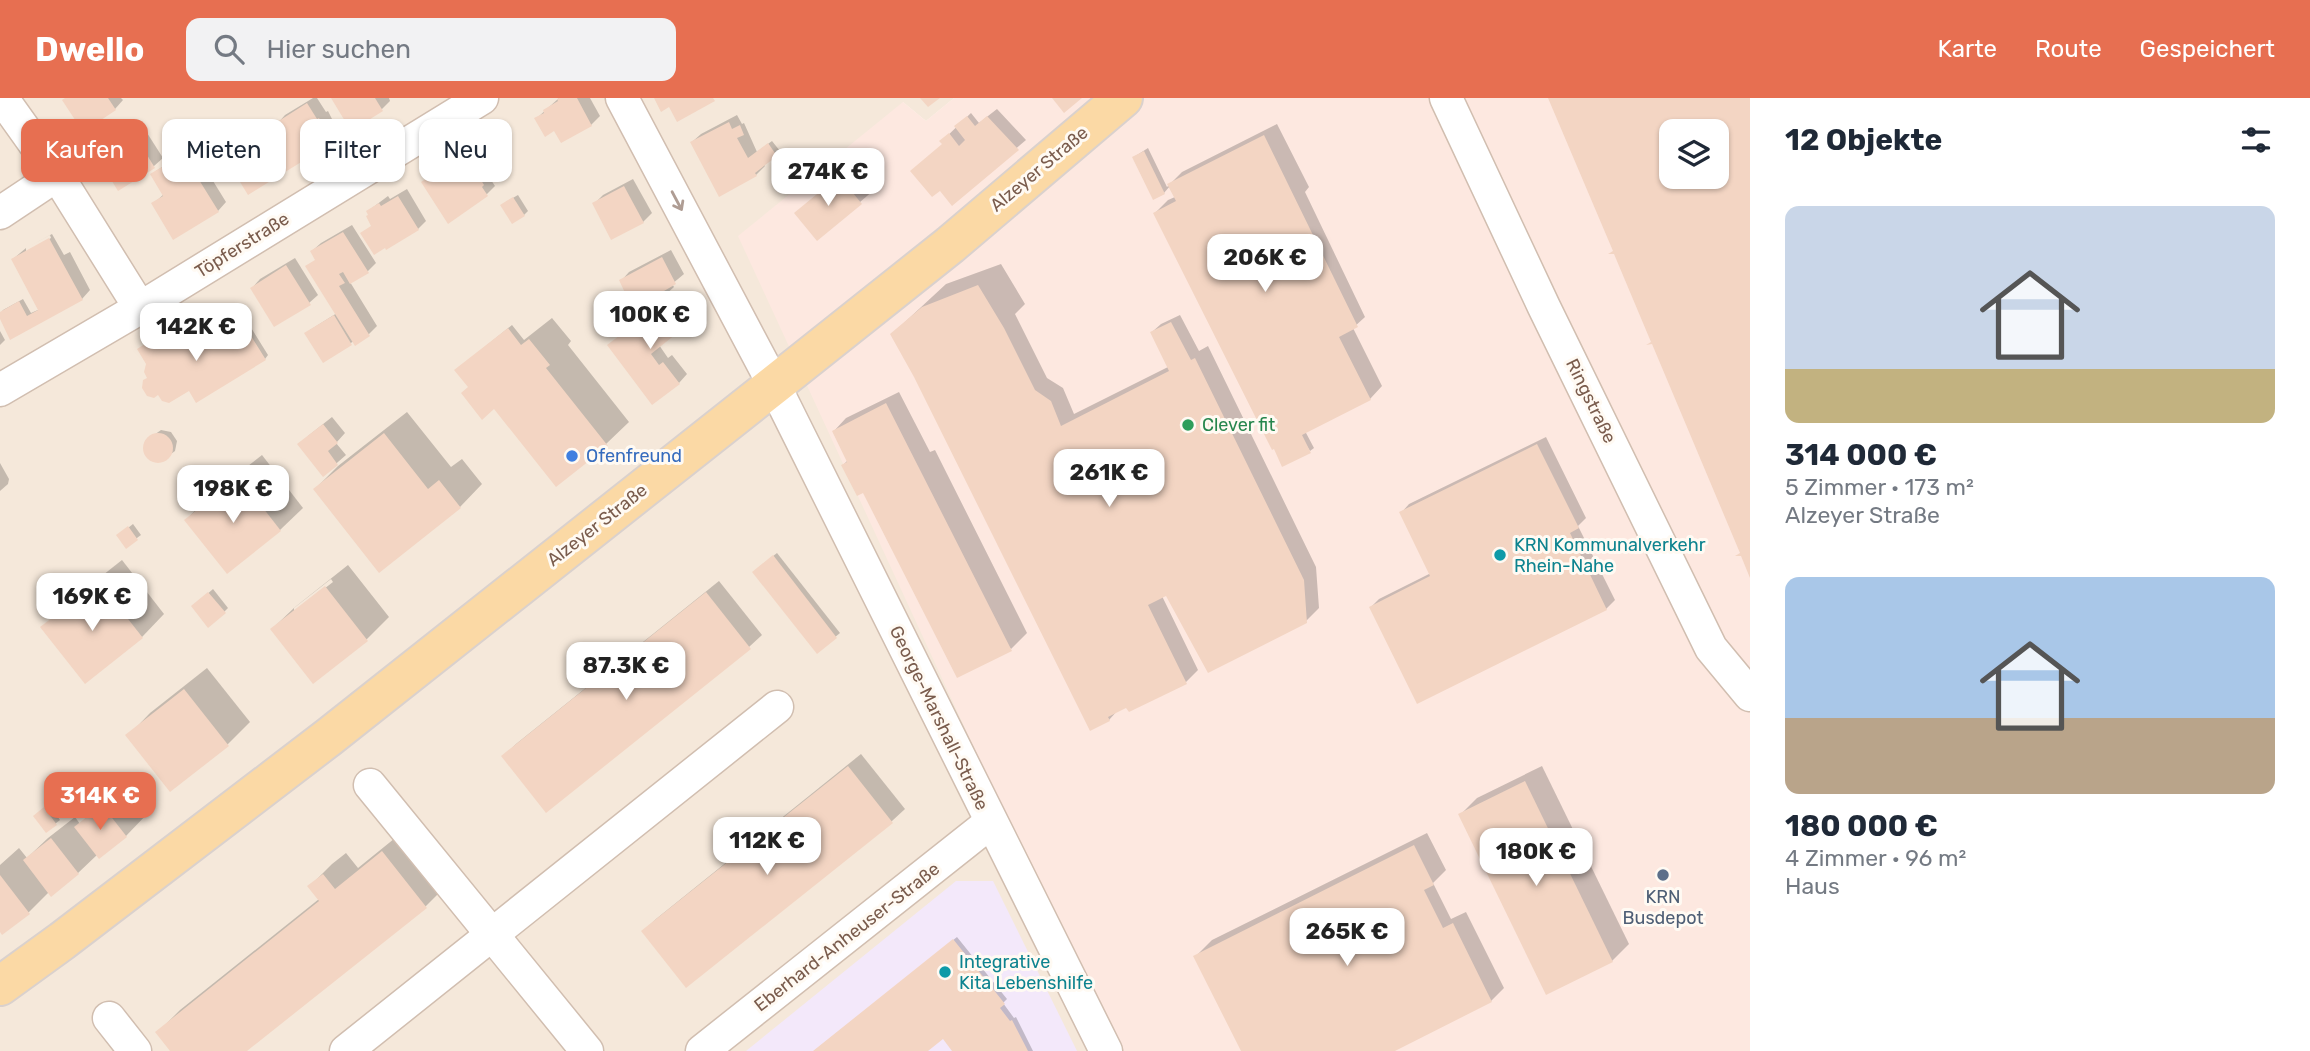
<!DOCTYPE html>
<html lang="de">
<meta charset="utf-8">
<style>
body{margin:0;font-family:Rubik,sans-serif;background:#f2f2f3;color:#1f2937;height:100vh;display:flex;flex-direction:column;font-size:26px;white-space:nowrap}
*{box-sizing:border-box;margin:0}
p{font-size:23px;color:#747a83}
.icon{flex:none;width:38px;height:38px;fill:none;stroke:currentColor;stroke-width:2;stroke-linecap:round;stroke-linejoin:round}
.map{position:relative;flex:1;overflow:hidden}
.sheet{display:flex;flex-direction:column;background:#fff;width:560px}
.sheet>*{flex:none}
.hud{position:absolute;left:21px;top:21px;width:665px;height:63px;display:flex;gap:14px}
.fabs{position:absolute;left:1659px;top:21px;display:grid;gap:14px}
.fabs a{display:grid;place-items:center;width:70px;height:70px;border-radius:14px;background:#fff;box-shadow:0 2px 5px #0004;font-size:35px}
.price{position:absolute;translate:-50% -60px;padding:0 16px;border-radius:14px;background:#fff;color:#222;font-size:23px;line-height:46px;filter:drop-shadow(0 2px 4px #0008)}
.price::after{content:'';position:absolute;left:50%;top:42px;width:21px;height:16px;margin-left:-10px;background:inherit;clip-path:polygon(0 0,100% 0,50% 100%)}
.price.selected{background:#e76f51;color:#fff}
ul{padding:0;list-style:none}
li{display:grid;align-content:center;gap:14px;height:371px;padding:0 35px}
li span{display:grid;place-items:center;height:217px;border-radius:14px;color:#555}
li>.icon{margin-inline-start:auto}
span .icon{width:126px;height:126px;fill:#fffc;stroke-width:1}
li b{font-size:30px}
h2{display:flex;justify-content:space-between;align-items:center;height:84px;padding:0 35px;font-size:30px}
.tag{padding:0 24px;border-radius:14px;background:#fff;box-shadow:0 2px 5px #0004;font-size:24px;line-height:63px}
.tag.selected{background:#e76f51;color:#fff}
header{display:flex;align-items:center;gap:42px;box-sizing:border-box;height:98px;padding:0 35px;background:#e76f51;color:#fff}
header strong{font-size:33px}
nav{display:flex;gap:38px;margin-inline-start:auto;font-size:24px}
.search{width:490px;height:63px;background:#f2f2f3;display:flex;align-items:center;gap:18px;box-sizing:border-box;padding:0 24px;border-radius:14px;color:#747a83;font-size:26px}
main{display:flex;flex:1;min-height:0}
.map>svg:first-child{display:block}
.residential{fill:#f5e8da}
.commercial{fill:#fde8e0;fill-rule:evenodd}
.education{fill:#f3e8fa}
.shadow{fill:#0003;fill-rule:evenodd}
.building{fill:#f3d5c3;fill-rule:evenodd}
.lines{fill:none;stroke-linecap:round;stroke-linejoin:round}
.minor-casing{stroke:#d1beb0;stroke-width:35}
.major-casing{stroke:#dad1cd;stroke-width:42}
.minor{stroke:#fff;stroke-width:32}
.major{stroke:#fbd9a5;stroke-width:38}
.oneway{stroke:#af9d94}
.leisure-dot{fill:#2e9e5b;stroke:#fffaf3;stroke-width:2.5}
.shop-dot{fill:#3f7fe0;stroke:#fffaf3;stroke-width:2.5}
.culture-dot{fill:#0f9aa8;stroke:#fffaf3;stroke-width:2.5}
.service-dot{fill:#5c6f8a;stroke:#fffaf3;stroke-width:2.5}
.labels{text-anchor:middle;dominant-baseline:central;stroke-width:6;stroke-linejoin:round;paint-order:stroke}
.street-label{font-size:18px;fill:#7a5c4d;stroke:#fffaf3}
.leisure-label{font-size:18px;fill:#27864d;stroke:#fffaf3;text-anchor:start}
.shop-label{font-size:18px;fill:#366cbe;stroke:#fffaf3;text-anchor:start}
.culture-label{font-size:18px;fill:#0d838f;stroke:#fffaf3;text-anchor:start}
.service-label{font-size:18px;fill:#4e5e75;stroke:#fffaf3}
</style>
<header>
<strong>Dwello</strong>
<div class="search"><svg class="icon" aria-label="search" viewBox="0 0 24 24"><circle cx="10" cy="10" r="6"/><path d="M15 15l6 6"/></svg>Hier suchen</div>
<nav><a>Karte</a><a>Route</a><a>Gespeichert</a></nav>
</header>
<main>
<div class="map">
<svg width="1750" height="953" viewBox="0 0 1750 953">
<rect width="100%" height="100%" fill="#fdf6ec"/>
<polygon class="residential" points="0,0 954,0 926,23 903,4 1114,953 0,953"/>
<path class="commercial" d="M954,0H1750V953H1114L738,138L903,4L926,23ZM1671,33H1717V79H1671Z"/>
<polygon class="education" points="956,783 993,783 1077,953 746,953"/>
<g class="shadow">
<polygon points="67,0 121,0 123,2 115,11"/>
<polygon points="313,0 317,0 326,14 328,13 339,35 330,43 249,94 228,61 235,54 235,57 263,40 261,37 264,36 274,53 287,42 277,26 285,17"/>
<polygon points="333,0 389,0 390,3 382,11"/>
<polygon points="559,0 590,0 600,18 591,27 555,31 537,20"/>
<path d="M1551,0H1750V475ZM1671,33H1717V79H1671Z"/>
<polygon points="997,11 1026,42 952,105 942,43 971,15 979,25"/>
<polygon points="737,17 742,26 744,25 757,54 772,43 780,53 764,66 765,68 756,77 720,96 692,44 701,36"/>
<polygon points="1277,26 1309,89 1305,94 1365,219 1353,230 1382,288 1370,301 1305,333 1314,350 1310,353 1155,115 1168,102 1175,99 1170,88 1164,95 1134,59 1148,50 1167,89 1182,74"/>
<polygon points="142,27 163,60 154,68 118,90 98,57 106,49"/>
<polygon points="471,50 478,60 480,59 483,65 486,63 491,71 488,73 491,77 489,79 495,88 487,96 423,84 431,76"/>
<polygon points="176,60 189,80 205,70 226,104 218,113 153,106 164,96 156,73"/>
<polygon points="853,66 874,92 817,141 796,115"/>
<polygon points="633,81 652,115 643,124 594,106 603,97"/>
<polygon points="407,91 426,123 418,131 373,127 368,113 388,98 390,101"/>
<polygon points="518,97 528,113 524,117 506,104"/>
<polygon points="352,127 376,165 368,173 350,184 377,228 369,236 354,243 323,262 310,232 337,215 312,153 321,145"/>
<polygon points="52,136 64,157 70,154 90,192 82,201 11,239 0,217 3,212 23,201 31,215 40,211 13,161 26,150 26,154 51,140 50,137 26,150"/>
<polygon points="671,152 684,176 672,186 674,189 665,197 635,191 621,183 629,174"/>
<polygon points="295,160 318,197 309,205 252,190 260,181"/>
<polygon points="1001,166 1025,206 1015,216 1047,280 1063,290 1074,316 1168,269 1152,234 1161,226 1180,217 1199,253 1208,248 1316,469 1319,510 1306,523 1167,496 1162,498 1198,572 1186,584 1127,608 1118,612 1109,622 892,236 946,186"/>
<polygon points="669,200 674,206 679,201 694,219 659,247 668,260 672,257 687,276 679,285 609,247"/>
<polygon points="212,210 227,234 236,227 240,234 250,228 268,257 265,261 189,290 149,279 147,266 139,252 152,239 166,230 171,237"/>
<polygon points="552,220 571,243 568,247 629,324 606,346 495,309 470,288 460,269 512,227 524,242"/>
<polygon points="0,233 5,242 0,247"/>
<polygon points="899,294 930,354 935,352 1027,535 1011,551 843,367 848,362 834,333 846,320"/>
<polygon points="407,314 451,369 462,361 482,386 460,409 315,391 338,368"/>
<polygon points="332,319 345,335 336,345 346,357 323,377 308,338"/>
<polygon points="161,332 171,334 177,343 175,353 160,364 150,362 145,352 147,342"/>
<polygon points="1546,339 1586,420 1578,428 1615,502 1606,511 1371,509 1379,501 1431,475 1401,415 1409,406"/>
<polygon points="262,357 303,410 280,432 227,474 186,422 208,399"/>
<polygon points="0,365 9,381 8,386 0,393"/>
<polygon points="133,426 141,437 126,448 123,434"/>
<polygon points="777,455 840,535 817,554 758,470"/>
<polygon points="122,462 164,516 142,539 43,530 65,507"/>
<path d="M348,467L389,519L367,541L313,584L272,531L295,509ZM331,481L333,484L294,514V510Z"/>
<polygon points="719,483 762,537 749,549 503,658 516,646"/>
<polygon points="213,491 228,510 224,514 197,505"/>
<polygon points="207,570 250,624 227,647 128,638 150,615"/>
<polygon points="861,656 905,711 892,723 687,888 643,833 656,821"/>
<polygon points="1542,668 1629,846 1612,863 1547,894 1460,717 1477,700"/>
<polygon points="125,686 148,715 126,738 98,756 78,775 49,794 29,814 0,831 0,767 19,750 27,760 48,740 75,719 80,726 99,706"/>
<polygon points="49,707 60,722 46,733 39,714"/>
<polygon points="405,732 448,786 426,808 244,953 172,953 158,934 180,912 319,801 310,788 332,766 346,755 358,770"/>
<polygon points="1427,735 1446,772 1433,785 1451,821 1466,814 1504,890 1491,903 1391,953 1243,953 1196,858 1212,842"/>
<polygon points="957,839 1007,901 1003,905 1014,920 1016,919 1033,953 953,953 943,939 926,953 814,953"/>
</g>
<g class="building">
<polygon points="65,0 108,0 116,12 83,34 62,2"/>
<polygon points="331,0 375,0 383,13 351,33"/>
<polygon points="559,0 577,0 592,28 561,45 554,33 545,39 534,20 544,15 543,12 558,3 557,1"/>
<polygon points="654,0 713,0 715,3 677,24 669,9 661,14"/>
<polygon points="920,0 940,0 928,9"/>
<polygon points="1052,0 1082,0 1064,15"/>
<path d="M1548,0H1750V480L1741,458H1735L1740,455L1652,246L1646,247L1651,244L1614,156H1608L1613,153ZM1671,33H1717V79H1671Z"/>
<polygon points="307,5 317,21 319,20 332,45 248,97 226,61 255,43 265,59 275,52 274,50 285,42 274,26"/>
<polygon points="967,18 975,28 987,18 1019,52 952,108 940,93 932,99 910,73 942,46 939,43 949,35 959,48 965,42 954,28"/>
<polygon points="729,24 732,31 740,27 744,37 737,40 748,60 768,45 777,58 755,75 757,78 719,99 690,44"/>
<polygon points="133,34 155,70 118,93 96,57"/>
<polygon points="1264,37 1358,229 1339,239 1371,302 1302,337 1311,355 1282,369 1274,351 1272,352 1153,115 1176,103 1167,86"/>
<polygon points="1144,53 1165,96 1153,102 1132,59"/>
<polygon points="462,57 469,68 471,66 474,72 477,70 483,80 481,82 484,87 482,89 488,98 448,126 421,84"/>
<polygon points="172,63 185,84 196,77 219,114 173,142 151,105 163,98 150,76"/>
<polygon points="839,78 862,106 817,143 794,115"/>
<polygon points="624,88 644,125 611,142 592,105"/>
<polygon points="398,98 419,132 386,152 385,150 374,157 360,135 371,128 366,118 368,117 366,113 379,105 381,108"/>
<polygon points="513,99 525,118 512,126 500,107"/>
<polygon points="343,134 369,175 350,186 343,174 339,176 345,185 339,188 370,238 355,248 305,168 315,162 310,153"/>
<polygon points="49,140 83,202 10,242 0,221 0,214 19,203 27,218 38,212 11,161"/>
<polygon points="662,159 676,186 664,193 666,199 644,211 634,193 626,197 619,182"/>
<polygon points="286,167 311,207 274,229 250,190"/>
<polygon points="978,187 1004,230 1035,292 1051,303 1061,328 1169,273 1150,234 1171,224 1191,262 1195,260 1304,482 1307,525 1208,575 1166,498 1148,507 1187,586 1129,614 1126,610 1108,619 1110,623 1090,633 914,279 890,236 922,209"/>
<polygon points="674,204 691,224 651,256 659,267 663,264 680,286 652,307 607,247 660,207 664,212"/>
<polygon points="334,217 352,247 323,265 304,235"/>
<polygon points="199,222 213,245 223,239 226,243 246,230 266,262 196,305 189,293 169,305 162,303 158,297 154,300 147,298 142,290 143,282 147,280 144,274 146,266 137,251 153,241 159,250 161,249 160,246"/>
<polygon points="508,230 521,247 529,241 550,267 546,270 608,348 556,389 494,311 482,322 461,295 468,289 454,272"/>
<polygon points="886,305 1012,553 957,580 863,395 857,398 841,367 847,364 832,333"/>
<polygon points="323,326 338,345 328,353 338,367 323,379 297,346"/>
<polygon points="384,335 428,391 439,382 461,410 379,475 313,391"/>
<circle cx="158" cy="350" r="15"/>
<polygon points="1537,346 1579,430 1570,435 1607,512 1417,606 1369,509 1430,478 1399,414"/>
<polygon points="239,379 281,433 227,476 184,422"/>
<polygon points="128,428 138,442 126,451 116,437"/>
<polygon points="773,457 837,540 817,556 752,474"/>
<polygon points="99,484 143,540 85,586 40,529"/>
<polygon points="325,488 368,543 313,586 270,531"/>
<polygon points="208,494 226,515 208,530 191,508"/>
<polygon points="706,494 751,551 546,715 501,658"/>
<polygon points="184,591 229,648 170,694 125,637"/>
<polygon points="848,668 893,725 686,890 641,833"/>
<polygon points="1525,683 1613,864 1546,897 1458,716"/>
<polygon points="102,707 127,739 99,761 74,729"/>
<polygon points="44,709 57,727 46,735 33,718"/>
<polygon points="51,740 79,776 51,799 23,762"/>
<polygon points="1414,747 1434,787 1424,792 1443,830 1453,825 1492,904 1395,953 1241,953 1193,858"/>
<polygon points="382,753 427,810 247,953 170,953 155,934 319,803 307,788 323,776 335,791"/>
<polygon points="0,777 30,816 2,837 0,834"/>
<polygon points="953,841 1005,906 1000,910 1010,923 1012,922 1028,953 952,953 943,941 928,953 813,953"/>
</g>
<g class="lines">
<defs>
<g id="minor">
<polyline points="2,0 57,77 140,210"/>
<polyline points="622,0 774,287 1106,953"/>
<polyline points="1446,0 1544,209 1711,550 1750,597"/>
<polyline points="0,115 57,77"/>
<polyline points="0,292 140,210 482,0"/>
<polyline points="370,687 587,953"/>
<polyline points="109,920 135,953"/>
<polyline points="346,953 777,609"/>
<polyline points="702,953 991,724"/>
</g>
<polyline id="major" points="0,888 62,843 329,639 774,287 950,147 1123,0"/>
</defs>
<use href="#minor" class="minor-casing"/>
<use href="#major" class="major-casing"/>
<use href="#minor" class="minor"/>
<use href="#major" class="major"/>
</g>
<defs><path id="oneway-shaft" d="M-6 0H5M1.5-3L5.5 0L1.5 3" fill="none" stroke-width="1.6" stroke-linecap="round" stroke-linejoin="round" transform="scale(1.75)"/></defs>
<use class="oneway" href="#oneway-shaft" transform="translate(677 103) rotate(62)"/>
<circle class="leisure-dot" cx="1188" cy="327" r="7"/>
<circle class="shop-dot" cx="572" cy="358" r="7"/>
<g class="culture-dot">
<circle cx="1500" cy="457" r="7"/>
<circle cx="945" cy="874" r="7"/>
</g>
<circle class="service-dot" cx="1663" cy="777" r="7"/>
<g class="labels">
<g class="street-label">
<text transform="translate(1039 71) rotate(-40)">Alzeyer Straße</text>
<text transform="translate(242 147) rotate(-32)">Töpferstraße</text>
<text transform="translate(1591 303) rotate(64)">Ringstraße</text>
<text transform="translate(597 427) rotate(-38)">Alzeyer Straße</text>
<text transform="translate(939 620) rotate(64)">George-Marshall-Straße</text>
<text transform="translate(847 839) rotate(-38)">Eberhard-Anheuser-Straße</text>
</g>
<g class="leisure-label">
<text x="1202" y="327">Clever fit</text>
</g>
<g class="shop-label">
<text x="586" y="358">Ofenfreund</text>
</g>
<g class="culture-label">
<text x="1514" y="447">KRN Kommunalverkehr<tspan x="1514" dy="21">Rhein-Nahe</tspan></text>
<text x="959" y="864">Integrative<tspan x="959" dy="21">Kita Lebenshilfe</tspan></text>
</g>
<g class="service-label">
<text x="1663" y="799">KRN<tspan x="1663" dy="21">Busdepot</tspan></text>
</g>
</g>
</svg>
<div class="fabs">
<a><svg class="icon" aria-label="layers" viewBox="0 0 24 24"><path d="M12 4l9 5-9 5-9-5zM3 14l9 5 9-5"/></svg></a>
</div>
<b class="price" style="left:828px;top:110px">274K €</b>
<b class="price" style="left:1265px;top:196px">206K €</b>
<b class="price" style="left:650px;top:253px">100K €</b>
<b class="price" style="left:196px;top:265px">142K €</b>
<b class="price" style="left:1109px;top:411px">261K €</b>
<b class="price" style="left:233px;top:427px">198K €</b>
<b class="price" style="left:92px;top:535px">169K €</b>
<b class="price" style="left:626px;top:604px">87.3K €</b>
<b class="price selected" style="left:100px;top:734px">314K €</b>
<b class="price" style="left:767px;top:779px">112K €</b>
<b class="price" style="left:1536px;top:790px">180K €</b>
<b class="price" style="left:1347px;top:870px">265K €</b>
<div class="hud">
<a class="tag selected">Kaufen</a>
<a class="tag">Mieten</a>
<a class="tag">Filter</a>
<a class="tag">Neu</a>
</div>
</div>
<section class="sheet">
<h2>12 Objekte<svg class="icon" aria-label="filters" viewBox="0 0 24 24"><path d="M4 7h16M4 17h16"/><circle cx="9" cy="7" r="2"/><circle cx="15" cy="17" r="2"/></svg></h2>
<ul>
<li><span style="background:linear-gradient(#c9d6e8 75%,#c2b280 0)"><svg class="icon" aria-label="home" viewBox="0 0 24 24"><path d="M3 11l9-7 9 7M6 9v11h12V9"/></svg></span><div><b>314 000 €</b><p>5 Zimmer · 173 m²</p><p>Alzeyer Straße</p></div></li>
<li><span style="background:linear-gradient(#a9c7e8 65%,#b9a48a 0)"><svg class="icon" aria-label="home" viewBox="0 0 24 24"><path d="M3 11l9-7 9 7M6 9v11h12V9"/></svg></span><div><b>180 000 €</b><p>4 Zimmer · 96 m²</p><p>Haus</p></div></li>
</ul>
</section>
</main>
